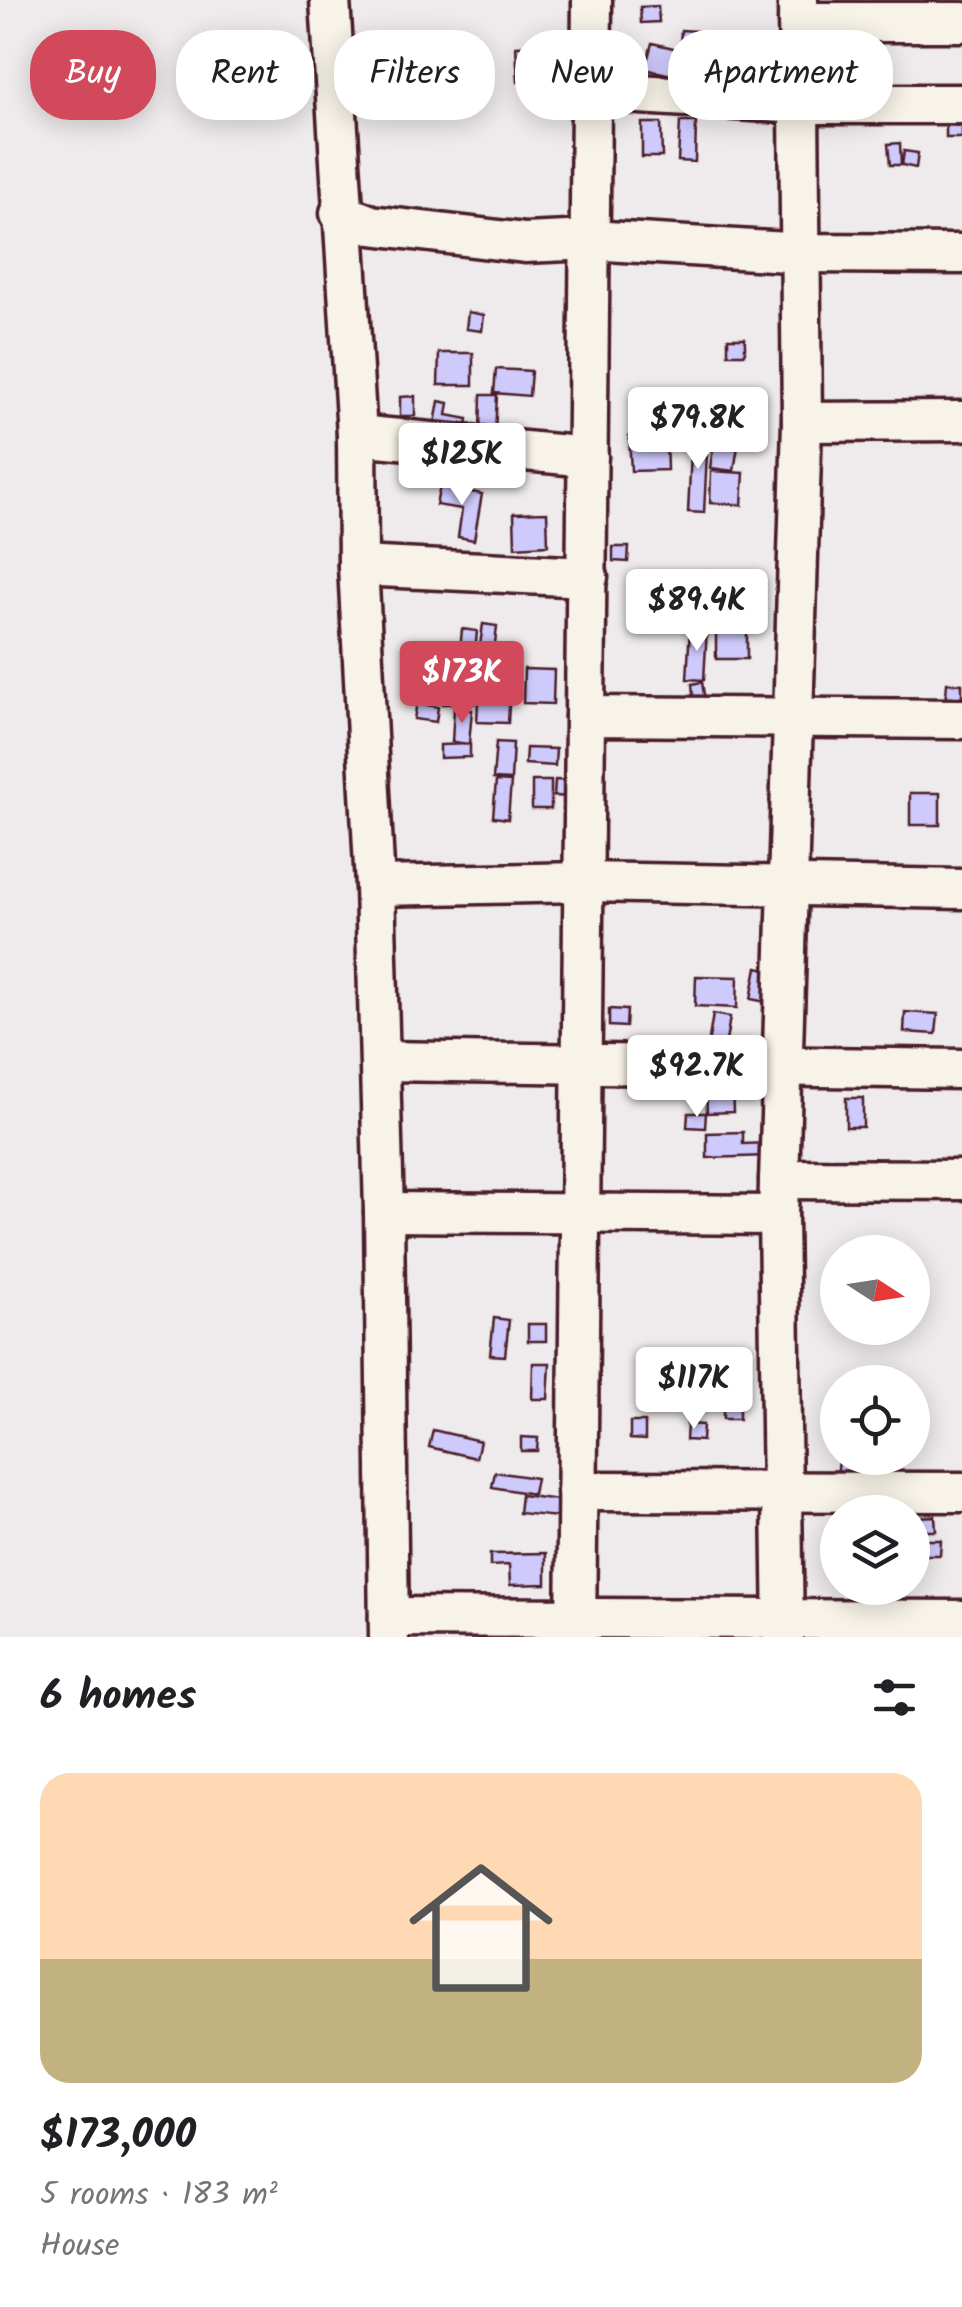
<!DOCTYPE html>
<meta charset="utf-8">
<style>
body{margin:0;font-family:Kalam,sans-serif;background:#f2f2f2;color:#202124;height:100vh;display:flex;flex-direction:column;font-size:38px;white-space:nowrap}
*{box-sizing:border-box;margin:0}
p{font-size:32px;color:#757577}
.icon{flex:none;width:55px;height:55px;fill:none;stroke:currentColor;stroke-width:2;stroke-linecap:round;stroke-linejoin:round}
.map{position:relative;height:1637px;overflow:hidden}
.sheet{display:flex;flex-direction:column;background:#fff;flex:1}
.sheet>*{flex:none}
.banner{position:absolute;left:30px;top:30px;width:902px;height:90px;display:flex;gap:20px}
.needle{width:65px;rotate:102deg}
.controls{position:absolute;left:820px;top:1235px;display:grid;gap:20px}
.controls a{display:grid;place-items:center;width:110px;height:110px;border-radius:50%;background:#fff;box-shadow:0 5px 25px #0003;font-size:50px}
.price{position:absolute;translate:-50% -85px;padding:0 22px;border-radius:10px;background:#fff;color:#222;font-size:32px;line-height:65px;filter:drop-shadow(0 2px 5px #0008)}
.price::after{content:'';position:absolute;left:50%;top:60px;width:30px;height:22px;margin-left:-15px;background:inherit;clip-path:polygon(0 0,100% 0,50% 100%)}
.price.selected{background:#d1495b;color:#fff}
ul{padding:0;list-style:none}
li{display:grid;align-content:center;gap:20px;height:530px;padding:0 40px}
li+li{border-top:2px solid #e0e0e0}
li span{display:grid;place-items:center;height:310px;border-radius:30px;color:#555}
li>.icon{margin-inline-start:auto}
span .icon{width:180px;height:180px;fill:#fffc;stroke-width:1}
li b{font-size:42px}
h2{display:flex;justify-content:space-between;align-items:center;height:120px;padding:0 40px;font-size:42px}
.tag{padding:0 35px;border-radius:40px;background:#fff;box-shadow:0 5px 25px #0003;font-size:35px;line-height:90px}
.tag.selected{background:#d1495b;color:#fff}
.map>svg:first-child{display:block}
.building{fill:#cfcafc;stroke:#4a1f2b;stroke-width:2.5}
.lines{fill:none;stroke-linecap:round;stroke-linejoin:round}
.minor-casing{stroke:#4a1f2b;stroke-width:45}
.minor{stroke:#f7f3e8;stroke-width:38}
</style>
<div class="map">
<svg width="962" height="1637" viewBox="0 0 962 1637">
<rect width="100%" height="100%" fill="#efebec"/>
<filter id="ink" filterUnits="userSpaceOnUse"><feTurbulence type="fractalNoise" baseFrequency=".01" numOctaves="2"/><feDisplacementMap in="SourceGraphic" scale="20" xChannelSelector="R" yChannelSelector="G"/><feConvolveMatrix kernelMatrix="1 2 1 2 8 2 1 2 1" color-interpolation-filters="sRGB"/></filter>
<g filter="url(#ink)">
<g class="building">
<polygon points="658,6 659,22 641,23 640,7"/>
<polygon points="681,30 696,31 694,46 680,45"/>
<polygon points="652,43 682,50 676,76 645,69"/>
<polygon points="548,45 549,81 518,82 516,46"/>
<polygon points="680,122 696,122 695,162 678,161"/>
<polygon points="642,123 661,123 662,157 642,157"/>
<polygon points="946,125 962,126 962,138 946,138"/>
<polygon points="900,143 901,165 890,165 888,144"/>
<polygon points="904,151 918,153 916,168 902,165"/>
<polygon points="468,312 484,315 482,331 466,329"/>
<rect x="728" y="338" width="17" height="16"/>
<polygon points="439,353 473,353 473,385 438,385"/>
<polygon points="496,369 531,371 529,396 494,393"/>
<polygon points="696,391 750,397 749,411 732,409 730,428 693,423"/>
<polygon points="481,395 497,395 495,433 480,433"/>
<polygon points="415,396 415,416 400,416 400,397"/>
<polygon points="439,401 449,403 447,415 468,419 466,434 434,429"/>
<polygon points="692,431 708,432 704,513 688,512"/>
<polygon points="666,435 667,470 631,471 629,436"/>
<polygon points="715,436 739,440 734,471 710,468"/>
<polygon points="711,471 744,473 742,505 710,503"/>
<polygon points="440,486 482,494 474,540 458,537 462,509 436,505"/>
<polygon points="547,512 548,545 515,547 514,513"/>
<polygon points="613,547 629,547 628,562 613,561"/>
<polygon points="707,570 708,588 678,589 677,572"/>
<polygon points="483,624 497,626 493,662 478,660"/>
<rect x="716" y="626" width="31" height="33"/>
<polygon points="690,627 707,628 704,680 687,679"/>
<polygon points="462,629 477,631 474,664 459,662"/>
<polygon points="524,669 554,670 553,704 523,703"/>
<polygon points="702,682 705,701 694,703 692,684"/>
<polygon points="947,683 962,684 962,709 945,707"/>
<polygon points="475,685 475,703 443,704 443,686"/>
<polygon points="493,687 510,687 508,723 477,722 478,702 493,702"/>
<polygon points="417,703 438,707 436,722 414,719"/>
<polygon points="454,708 472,710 469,744 452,742"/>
<polygon points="496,742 513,743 511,780 493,779"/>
<polygon points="470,744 470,757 440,758 440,745"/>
<polygon points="526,748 556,749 555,766 525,764"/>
<polygon points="555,780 574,781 572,797 554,796"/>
<polygon points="496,781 511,782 508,819 493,817"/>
<rect x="532" y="781" width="19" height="28"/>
<rect x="910" y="793" width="30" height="32"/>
<polygon points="757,967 771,970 766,1002 751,999"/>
<polygon points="696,976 738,977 737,1008 695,1006"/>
<polygon points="609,1009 627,1010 626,1027 609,1026"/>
<polygon points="905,1012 938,1014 936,1034 904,1032"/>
<polygon points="713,1014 730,1017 725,1048 708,1045"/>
<polygon points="732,1087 733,1112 707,1113 706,1089"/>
<rect x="846" y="1098" width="17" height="29"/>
<polygon points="688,1113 706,1113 705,1128 687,1127"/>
<polygon points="743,1132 743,1144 768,1143 768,1156 707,1158 707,1133"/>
<polygon points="494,1318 509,1320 505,1356 490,1355"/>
<rect x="528" y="1324" width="18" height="17"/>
<polygon points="533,1363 550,1363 548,1399 532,1399"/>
<rect x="723" y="1402" width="16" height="17"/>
<polygon points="630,1422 645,1422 645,1440 630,1439"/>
<polygon points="687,1424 703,1425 702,1441 686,1440"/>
<polygon points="433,1430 480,1441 476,1458 429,1447"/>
<polygon points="521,1437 538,1438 537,1451 521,1451"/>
<polygon points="839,1458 856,1458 854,1480 837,1479"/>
<polygon points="495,1472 536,1478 533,1494 492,1487"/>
<polygon points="521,1495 559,1500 557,1517 519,1513"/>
<polygon points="935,1516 936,1531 919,1531 918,1517"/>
<polygon points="925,1540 941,1540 940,1555 924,1555"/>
<polygon points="546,1553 546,1584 510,1585 509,1565 490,1566 490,1554"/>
</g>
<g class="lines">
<defs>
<g id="minor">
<polyline points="330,0 357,435 358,566 375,886 384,1212 389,1637"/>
<polyline points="798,22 962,22"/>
<polyline points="591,91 799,104 962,104"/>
<polyline points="340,213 371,225 525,243 590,240 804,253 962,254"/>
<polyline points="802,422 962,421"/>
<polyline points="357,435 588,457"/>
<polyline points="358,566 588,577"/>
<polyline points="585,716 962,719"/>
<polyline points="375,886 583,882 962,889"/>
<polyline points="381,1061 962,1069"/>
<polyline points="779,1179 962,1180"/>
<polyline points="384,1212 778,1215"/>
<polyline points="577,1491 962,1492"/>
<polyline points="389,1617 962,1620"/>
<polyline points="576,1637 592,0"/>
<polyline points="784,1637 778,1215 802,422 798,0"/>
</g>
</defs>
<use href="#minor" class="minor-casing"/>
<use href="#minor" class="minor"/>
</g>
</g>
</svg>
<div class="controls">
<a><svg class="needle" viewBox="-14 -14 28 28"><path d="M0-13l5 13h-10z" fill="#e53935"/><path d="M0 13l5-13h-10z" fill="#757577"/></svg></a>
<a><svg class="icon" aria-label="locate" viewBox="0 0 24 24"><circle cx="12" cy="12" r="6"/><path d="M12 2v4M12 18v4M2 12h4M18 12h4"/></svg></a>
<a><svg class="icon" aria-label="layers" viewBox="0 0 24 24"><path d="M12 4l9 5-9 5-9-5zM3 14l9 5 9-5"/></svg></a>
</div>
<b class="price" style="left:698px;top:472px">$79.8K</b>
<b class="price" style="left:462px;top:508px">$125K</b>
<b class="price" style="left:697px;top:654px">$89.4K</b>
<b class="price selected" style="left:462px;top:726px">$173K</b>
<b class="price" style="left:697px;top:1120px">$92.7K</b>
<b class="price" style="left:694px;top:1432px">$117K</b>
<div class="banner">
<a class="tag selected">Buy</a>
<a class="tag">Rent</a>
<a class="tag">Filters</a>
<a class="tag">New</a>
<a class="tag">Apartment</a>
</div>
</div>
<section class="sheet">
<h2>6 homes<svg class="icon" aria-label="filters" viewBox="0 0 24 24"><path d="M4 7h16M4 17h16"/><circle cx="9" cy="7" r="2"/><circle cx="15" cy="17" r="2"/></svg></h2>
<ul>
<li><span style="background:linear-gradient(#ffd9b3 60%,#c2b280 0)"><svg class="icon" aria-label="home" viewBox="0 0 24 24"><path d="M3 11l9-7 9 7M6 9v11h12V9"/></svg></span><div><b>$173,000</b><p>5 rooms · 183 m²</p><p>House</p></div></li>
</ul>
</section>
